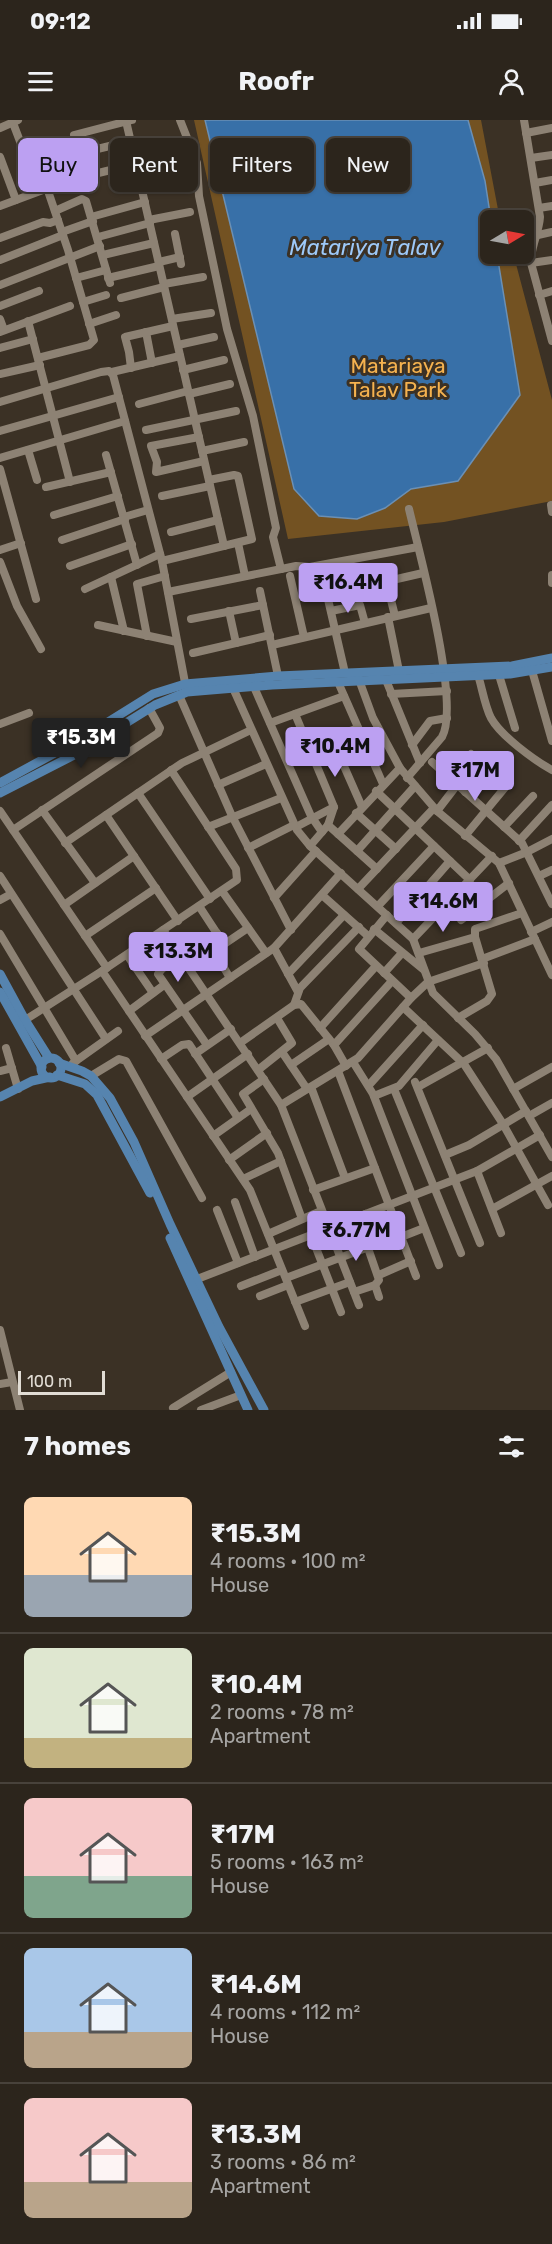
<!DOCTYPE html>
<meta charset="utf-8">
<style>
body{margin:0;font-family:Rubik,sans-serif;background:#383129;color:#f1f3f6;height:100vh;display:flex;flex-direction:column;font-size:22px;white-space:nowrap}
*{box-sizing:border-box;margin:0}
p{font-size:20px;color:#a6a5a3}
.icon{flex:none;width:33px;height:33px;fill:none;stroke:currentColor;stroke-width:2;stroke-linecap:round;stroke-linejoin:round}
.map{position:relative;height:1290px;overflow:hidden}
.details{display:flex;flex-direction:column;background:#2c251c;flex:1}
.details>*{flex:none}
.banner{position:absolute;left:18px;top:18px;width:516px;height:54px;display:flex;gap:12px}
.needle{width:39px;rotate:80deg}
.tools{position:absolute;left:480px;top:90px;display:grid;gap:12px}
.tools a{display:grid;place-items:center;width:54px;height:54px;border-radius:9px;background:#2c251c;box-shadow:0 2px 4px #0004,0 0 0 2px #48423b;font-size:30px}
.scale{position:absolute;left:18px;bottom:15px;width:87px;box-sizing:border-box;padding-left:6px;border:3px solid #e1dcd4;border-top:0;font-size:16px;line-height:21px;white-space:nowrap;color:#e1dcd4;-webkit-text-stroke:4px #3b3125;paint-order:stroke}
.price{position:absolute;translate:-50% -51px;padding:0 14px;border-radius:6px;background:#bca0f2;color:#111;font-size:20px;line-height:39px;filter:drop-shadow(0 2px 3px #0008)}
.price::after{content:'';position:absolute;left:50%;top:36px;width:18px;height:14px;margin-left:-9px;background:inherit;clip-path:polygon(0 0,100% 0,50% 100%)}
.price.selected{background:#222;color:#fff}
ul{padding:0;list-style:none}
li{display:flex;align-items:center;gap:18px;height:150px;padding:0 24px}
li+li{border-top:2px solid #48423b}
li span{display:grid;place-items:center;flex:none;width:168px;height:120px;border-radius:9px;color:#555}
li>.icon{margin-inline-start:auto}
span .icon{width:72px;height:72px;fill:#fffc;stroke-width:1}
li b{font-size:26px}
h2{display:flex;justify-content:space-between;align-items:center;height:72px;padding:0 24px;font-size:26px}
.pill{padding:0 21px;border-radius:9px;background:#2c251c;box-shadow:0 2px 4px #0004,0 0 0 2px #48423b;font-size:21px;line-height:54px}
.pill.selected{background:#bca0f2;color:#111}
.status{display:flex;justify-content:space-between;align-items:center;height:42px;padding:0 30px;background:#2c251c;direction:ltr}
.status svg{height:16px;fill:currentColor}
header{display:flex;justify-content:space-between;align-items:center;height:78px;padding:0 24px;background:#2c251c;font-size:27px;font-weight:700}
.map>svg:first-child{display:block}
.green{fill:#735222}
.water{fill:#3870a8;stroke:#6b90b5;stroke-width:1.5}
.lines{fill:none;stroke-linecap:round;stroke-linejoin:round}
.minor{stroke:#8d8274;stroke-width:8}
.major{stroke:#5684af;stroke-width:9}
.labels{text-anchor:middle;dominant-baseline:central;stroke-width:6;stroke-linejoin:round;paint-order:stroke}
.park-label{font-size:21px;fill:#f5b24f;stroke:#3b3125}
.water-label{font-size:22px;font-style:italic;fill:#9dc9f9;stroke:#3b3125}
</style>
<div class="status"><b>09:12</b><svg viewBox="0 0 49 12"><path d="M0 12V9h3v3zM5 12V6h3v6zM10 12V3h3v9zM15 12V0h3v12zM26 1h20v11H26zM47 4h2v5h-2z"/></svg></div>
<header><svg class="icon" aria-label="menu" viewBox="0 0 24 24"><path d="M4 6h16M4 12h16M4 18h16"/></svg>Roofr<svg class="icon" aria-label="person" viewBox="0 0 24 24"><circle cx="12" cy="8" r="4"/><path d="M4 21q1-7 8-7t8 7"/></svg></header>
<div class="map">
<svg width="552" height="1290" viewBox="0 0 552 1290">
<rect width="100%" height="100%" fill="#3b3125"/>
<polygon class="green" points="194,0 481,0 500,100 490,100 490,134 506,134 508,145 516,144 552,280 552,381 444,402 288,419"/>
<polygon class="water" points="205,0 468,0 485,61 491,100 490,134 497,134 520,275 458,361 411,369 385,388 357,399 319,396 294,369"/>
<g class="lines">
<g class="minor">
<polyline points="180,0 197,43 199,76 227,209 253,296 276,408 273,417 281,449"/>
<path d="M524,0L540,97C539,113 530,128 531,143L552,221"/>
<polyline points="126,1 224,426"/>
<polyline points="13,3 39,71"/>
<polyline points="0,8 18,0"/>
<polyline points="526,13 552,8"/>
<polyline points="74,15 132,0"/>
<polyline points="133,32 171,23"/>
<polyline points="81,33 130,21"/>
<polyline points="0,37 16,80"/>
<polyline points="531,38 552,35"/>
<polyline points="94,54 136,44"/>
<polyline points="535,63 552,60"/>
<polyline points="142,69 186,59"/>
<polyline points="0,86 75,58"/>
<polyline points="539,88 552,86"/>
<polyline points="55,91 82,79 86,81 110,163"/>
<polyline points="91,97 145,82"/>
<polyline points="149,100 190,92"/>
<polyline points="62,112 93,101"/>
<polyline points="175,114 181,144"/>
<polyline points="538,115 552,112"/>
<polyline points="98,117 150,103"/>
<polyline points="0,118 43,102 50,103 58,100"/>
<polyline points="103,135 154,123"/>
<polyline points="0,140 63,115"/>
<polyline points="159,142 180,137"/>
<polyline points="531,143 552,140"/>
<polyline points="76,158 106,150"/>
<polyline points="108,158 159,146"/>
<polyline points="164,164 203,157"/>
<polyline points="0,165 100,126"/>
<polyline points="539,175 552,171"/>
<polyline points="121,178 164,167"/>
<polyline points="83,182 106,175"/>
<polyline points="0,186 39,171"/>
<polyline points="0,199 4,210"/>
<polyline points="172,199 211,193"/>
<polyline points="28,201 70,362"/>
<polyline points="89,204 116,195"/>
<polyline points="0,212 70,186"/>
<polyline points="146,212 152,243"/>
<polyline points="178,225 214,217"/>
<polyline points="0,228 33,219"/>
<polyline points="38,238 89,225 94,220 68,130 47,68"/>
<polyline points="131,248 129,232 125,217 173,206"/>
<polyline points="183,250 224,240"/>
<polyline points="112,252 180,236"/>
<polyline points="0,254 40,245"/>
<polyline points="189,274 230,264"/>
<polyline points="0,282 101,252 109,251 113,255 162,441 186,568"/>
<polyline points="139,284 188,271"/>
<polyline points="146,310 236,291"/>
<polyline points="0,311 119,277"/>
<polyline points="199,317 151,326 157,342 156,352 204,341"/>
<polyline points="28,330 37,360"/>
<polyline points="202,331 244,322"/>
<polyline points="106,335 137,445"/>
<polyline points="0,338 125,301"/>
<polyline points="0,349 36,479"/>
<polyline points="46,367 111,352"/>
<polyline points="162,376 210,366"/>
<polyline points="551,385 552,392"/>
<polyline points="54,395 118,376"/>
<polyline points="124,397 148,390"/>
<polyline points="171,412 218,400"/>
<polyline points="62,420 125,399"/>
<polyline points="238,423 245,456"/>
<polyline points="0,430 21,423"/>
<polyline points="162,441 252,419 238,356 234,355 209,360"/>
<polyline points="0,442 17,486 41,529"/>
<polyline points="70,446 132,424"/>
<polyline points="552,455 552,463"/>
<polyline points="290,456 304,517"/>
<polyline points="111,457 124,511"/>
<polyline points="85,469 160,434"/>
<polyline points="260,471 278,556"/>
<polyline points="168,472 296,446 310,447 418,427"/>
<polyline points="390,476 395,496"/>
<polyline points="229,491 236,523"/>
<polyline points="331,491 360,485 365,503"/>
<polyline points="388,497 399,551"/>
<polyline points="191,499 263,485"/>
<polyline points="98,505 177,522"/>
<polyline points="147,516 137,464 165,456"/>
<polyline points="272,525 431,488"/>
<polyline points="193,533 270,515"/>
<polyline points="531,547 552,621"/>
<path d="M477,552C482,566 484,584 491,598C501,616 534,640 552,650"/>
<polyline points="345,553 327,475 423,453"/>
<polyline points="499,555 515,608"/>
<polyline points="358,557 373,598 400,648 437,691 499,743 552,855"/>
<polyline points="386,560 420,643"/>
<polyline points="338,562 383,664"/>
<polyline points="254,567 311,696 322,712"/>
<polyline points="233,568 297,710 310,726 413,819 433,873 475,914 496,939 552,1037"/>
<polyline points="391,574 447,571"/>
<polyline points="179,575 232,696 291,810"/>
<polyline points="295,594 334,687 328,705 310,726"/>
<polyline points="270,603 344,576"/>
<polyline points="0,604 29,593"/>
<polyline points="332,619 362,687"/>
<polyline points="412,625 430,601 447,598"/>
<polyline points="309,627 358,608"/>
<polyline points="432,642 522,723 552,784"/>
<polyline points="448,657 471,634"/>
<path d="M407,658L442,617C461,583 419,432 409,389"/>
<polyline points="218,665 266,644"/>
<polyline points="376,671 470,760"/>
<polyline points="465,672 484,652"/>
<polyline points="138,673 210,779"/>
<polyline points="42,690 95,763"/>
<polyline points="0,691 107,848"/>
<polyline points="437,691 457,665"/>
<polyline points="356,693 396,729"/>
<polyline points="106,695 178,801"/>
<polyline points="328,705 377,749"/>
<polyline points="208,707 281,678"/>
<polyline points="296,707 334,687"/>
<polyline points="504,707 533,676"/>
<polyline points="13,710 158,613 160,608 149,588"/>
<polyline points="338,714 400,648"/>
<polyline points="465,716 507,665"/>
<polyline points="519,721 552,685"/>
<polyline points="65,723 182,643 251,610"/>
<polyline points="248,728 294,705"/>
<polyline points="357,731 415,666"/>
<polyline points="499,743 527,732 552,719"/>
<polyline points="0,756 106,919"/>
<polyline points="539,756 552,750"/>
<polyline points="358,769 434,688"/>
<polyline points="222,771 266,833"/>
<polyline points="322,775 368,816"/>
<polyline points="274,778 316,731"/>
<polyline points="0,780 11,774"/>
<polyline points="64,785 134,736"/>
<polyline points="199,786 218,815"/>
<polyline points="378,786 434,726"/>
<polyline points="387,795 359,829 411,878"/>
<polyline points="461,800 509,763"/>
<polyline points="396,803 450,741"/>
<polyline points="374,809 424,850"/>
<polyline points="163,810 281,985 359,1185"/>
<polyline points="531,812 552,802"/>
<polyline points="0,814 76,941"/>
<polyline points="85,816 156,768"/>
<polyline points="413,819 492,736"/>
<polyline points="274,828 298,872"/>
<polyline points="419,833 475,817"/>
<polyline points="127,835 153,873"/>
<polyline points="482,839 535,819"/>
<polyline points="102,851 250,1070 305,1206"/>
<polyline points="384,853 402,833"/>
<polyline points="288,854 344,795"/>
<polyline points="230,858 214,831 248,808"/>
<polyline points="294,885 300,868 359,807"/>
<polyline points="403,887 464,944 503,1004 548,1085"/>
<polyline points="129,891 164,865"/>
<polyline points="458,898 487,881 492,874 475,817 475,809 522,793"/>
<polyline points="25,900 102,851 237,760 236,749 171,650"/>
<polyline points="320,908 376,846"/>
<polyline points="145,916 274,828 341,753"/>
<polyline points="240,923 294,885 301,884 334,925 346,946"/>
<polyline points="207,925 158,854 162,849 217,813"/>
<polyline points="334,925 392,861"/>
<polyline points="6,928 18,969"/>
<polyline points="282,932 307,969"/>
<polyline points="195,934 231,909"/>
<polyline points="161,939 182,925 189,924 238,998"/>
<polyline points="353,942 373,974 439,1145"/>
<polyline points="73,943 118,911"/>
<polyline points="291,945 329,919"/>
<polyline points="258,950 292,923 277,898"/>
<polyline points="0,951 12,948"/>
<polyline points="338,951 416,1156"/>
<polyline points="91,956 119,939 126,941 202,1078"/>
<polyline points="264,959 243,974 278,1033 302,1099"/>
<polyline points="415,962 480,1123"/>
<polyline points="369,965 423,905"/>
<polyline points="311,967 345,1058"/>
<polyline points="418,967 488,928"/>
<polyline points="394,969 461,1133"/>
<polyline points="513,969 552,947"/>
<polyline points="374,976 399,966 438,920"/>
<polyline points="187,977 248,934"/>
<polyline points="281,985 358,938 411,878 428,862 484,843"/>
<polyline points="529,996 552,983"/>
<polyline points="213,1016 251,989"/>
<polyline points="445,1035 469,1025 526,991"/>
<polyline points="229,1040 267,1013"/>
<polyline points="477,1051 501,1113"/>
<polyline points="243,1059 281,1041"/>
<polyline points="313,1070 375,1048"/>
<polyline points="235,1082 255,1137"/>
<polyline points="492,1089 552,1056"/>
<polyline points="217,1090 238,1143"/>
<polyline points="268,1114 321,1091"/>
<polyline points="311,1115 341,1192"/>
<polyline points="401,1117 424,1108"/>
<polyline points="379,1155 411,1141"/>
<polyline points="286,1158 374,1125 374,1118 365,1094"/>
<polyline points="192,1161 477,1051 540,1015"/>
<polyline points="375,1165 379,1177"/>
<polyline points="241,1166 282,1150"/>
<polyline points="354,1172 375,1165 379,1160 368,1128"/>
<polyline points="260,1176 288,1165"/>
<polyline points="295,1182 350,1162"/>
<polyline points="0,1210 20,1290"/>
<polyline points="0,1264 12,1262"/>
<polyline points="173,1288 231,1252"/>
<polyline points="201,1290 241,1275"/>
</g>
<g class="major">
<polyline points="0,663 84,617 153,574 185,564 278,556 512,546 552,538"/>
<polyline points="0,673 78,633 155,585 187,572 272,565 510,554 552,547"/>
<polyline points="0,854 25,900 49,938"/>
<polyline points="0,872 42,947"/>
<circle cx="51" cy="948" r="10"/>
<polyline points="59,943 82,951 91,956 110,978 134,1022 170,1104 219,1207 264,1290"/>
<polyline points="57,955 85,964 97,975 150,1073"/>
<polyline points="0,977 32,961 50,957"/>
<polyline points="170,1118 248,1290"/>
</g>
</g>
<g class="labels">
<g class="park-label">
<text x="398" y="245">Matariaya<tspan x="398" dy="24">Talav Park</tspan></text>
</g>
<g class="water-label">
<text x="365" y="127">Matariya Talav</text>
</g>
</g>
</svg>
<div class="tools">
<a><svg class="needle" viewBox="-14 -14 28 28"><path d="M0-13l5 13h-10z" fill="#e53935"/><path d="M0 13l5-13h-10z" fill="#a6a5a3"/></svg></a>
</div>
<div class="scale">100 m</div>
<b class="price" style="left:348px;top:494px">₹16.4M</b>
<b class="price selected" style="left:81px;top:649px">₹15.3M</b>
<b class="price" style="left:335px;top:658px">₹10.4M</b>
<b class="price" style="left:475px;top:682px">₹17M</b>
<b class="price" style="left:443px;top:813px">₹14.6M</b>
<b class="price" style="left:178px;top:863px">₹13.3M</b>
<b class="price" style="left:356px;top:1142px">₹6.77M</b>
<div class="banner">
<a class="pill selected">Buy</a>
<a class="pill">Rent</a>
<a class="pill">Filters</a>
<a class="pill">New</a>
</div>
</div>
<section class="details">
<h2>7 homes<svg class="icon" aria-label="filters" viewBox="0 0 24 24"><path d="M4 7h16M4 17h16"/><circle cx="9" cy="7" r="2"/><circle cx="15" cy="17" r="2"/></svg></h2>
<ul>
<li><span style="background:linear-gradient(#ffd9b3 65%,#9aa5b1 0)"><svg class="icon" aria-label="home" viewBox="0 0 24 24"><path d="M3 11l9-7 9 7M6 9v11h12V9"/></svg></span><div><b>₹15.3M</b><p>4 rooms · 100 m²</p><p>House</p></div></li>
<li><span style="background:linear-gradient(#dfe7d0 75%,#c2b280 0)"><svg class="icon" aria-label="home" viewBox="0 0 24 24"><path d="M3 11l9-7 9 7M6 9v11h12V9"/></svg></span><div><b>₹10.4M</b><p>2 rooms · 78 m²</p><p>Apartment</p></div></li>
<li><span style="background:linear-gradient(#f6c9c9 65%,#7fa58c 0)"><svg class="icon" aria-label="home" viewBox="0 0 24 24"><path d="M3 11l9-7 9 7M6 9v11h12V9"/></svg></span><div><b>₹17M</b><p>5 rooms · 163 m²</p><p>House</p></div></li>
<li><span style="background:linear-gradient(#a9c7e8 70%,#b9a48a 0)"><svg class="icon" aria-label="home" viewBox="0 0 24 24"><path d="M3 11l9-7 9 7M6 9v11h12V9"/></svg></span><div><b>₹14.6M</b><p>4 rooms · 112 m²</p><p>House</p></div></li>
<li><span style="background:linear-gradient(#f6c9c9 70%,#b9a48a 0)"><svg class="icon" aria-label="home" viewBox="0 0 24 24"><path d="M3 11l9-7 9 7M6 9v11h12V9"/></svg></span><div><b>₹13.3M</b><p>3 rooms · 86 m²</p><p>Apartment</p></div></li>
</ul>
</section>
